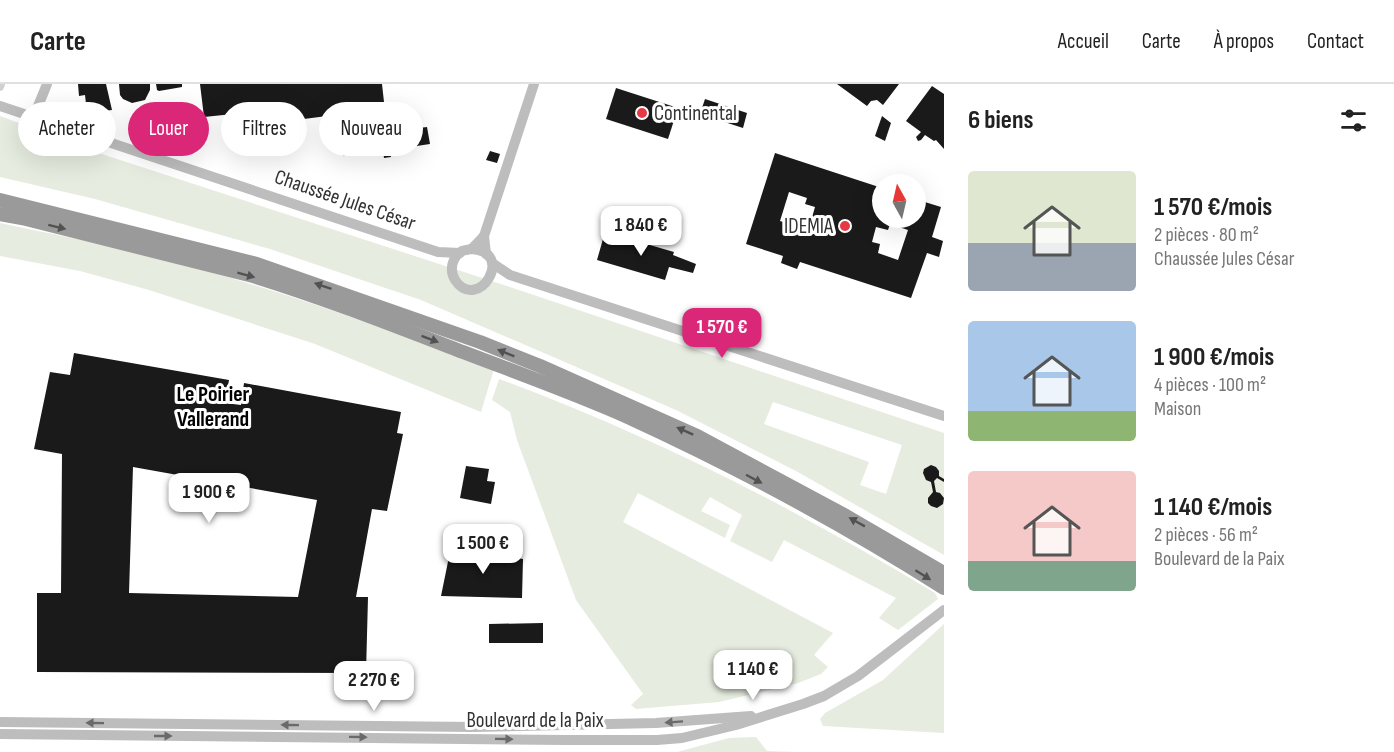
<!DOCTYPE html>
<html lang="fr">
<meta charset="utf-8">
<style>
body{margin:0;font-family:"Sofia Sans Condensed",sans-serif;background:#f6f6f6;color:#222;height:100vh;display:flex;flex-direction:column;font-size:22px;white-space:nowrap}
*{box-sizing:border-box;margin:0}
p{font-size:20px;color:#767676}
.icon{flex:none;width:33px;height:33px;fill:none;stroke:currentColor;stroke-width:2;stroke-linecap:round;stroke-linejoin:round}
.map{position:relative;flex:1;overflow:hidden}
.panel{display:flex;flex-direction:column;background:#fff;width:450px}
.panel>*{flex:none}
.banner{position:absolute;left:18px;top:18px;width:570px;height:54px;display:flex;gap:12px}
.needle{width:39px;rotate:352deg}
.fabs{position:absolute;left:872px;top:90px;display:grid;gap:12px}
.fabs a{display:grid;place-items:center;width:54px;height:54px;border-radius:50%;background:#fff;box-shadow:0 6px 24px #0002;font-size:30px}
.price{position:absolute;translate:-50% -51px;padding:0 14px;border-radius:12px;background:#fff;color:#222;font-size:20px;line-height:39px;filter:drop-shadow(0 2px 3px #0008)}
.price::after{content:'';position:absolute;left:50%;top:36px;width:18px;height:14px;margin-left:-9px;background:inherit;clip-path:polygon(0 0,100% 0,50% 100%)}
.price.selected{background:#db2777;color:#fff}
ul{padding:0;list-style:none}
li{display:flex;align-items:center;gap:18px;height:150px;padding:0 24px}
li span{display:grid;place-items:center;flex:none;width:168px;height:120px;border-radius:6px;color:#555}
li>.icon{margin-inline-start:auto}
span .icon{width:72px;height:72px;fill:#fffc;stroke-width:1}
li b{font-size:26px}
h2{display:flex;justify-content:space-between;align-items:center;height:72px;padding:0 24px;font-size:26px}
.tag{padding:0 21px;border-radius:27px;background:#fff;box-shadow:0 6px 24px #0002;font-size:21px;line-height:54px}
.tag.selected{background:#db2777;color:#fff}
header{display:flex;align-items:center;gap:36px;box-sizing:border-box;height:84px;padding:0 30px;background:#fff;border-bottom:2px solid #e0e0e0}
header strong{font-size:28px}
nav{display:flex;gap:33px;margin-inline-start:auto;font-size:21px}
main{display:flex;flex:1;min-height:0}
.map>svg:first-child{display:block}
.green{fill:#e6ecdf;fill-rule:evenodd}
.building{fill:#1a1a1a;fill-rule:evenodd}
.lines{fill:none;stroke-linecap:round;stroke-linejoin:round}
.street{stroke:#d0d0d0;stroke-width:8}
.secondary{stroke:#bdbdbd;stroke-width:10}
.highway{stroke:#9a9a9a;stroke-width:14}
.oneway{fill:#525252}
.oneway2{fill:#6a6a6a}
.poi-dot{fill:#e63946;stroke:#fff;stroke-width:2}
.labels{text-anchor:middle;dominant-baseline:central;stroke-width:6;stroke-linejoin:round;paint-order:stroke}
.poi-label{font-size:21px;fill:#333;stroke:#fff;text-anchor:start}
.street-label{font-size:21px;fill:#333;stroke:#fff}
.neighbourhood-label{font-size:22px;font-weight:bold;fill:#000;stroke:#fff}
</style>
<header>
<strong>Carte</strong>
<nav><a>Accueil</a><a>Carte</a><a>À propos</a><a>Contact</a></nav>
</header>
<main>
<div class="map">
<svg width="944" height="668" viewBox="0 0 944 668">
<rect width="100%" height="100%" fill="#fff"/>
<g class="green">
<path d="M0,32L32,44L31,47L519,206L944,349V471L796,387L676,326L421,216L270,165L95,115L0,93ZM773,318L902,361L886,410L860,401L869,378L764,340Z"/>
<path d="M0,139C50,150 102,159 152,172C268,202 382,243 494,285L481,328L315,260L149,206L80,187L0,172Z"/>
<path d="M499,295C651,351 796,425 935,509L938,515L898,546L879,534L896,514L784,456L772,478L730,457L742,431L710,413L701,427L730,441L725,454L638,409L623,438L833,549L814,571L828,583L821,590L798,599L719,618L636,625L631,621L643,610L576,516L517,356L510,328L492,316Z"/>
<polygon points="944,540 944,649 823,642 820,635 825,629 883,596"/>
<polygon points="756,653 767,667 796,668 677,668 729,654"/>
</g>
<g class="building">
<polygon points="78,0 106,0 112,26 87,29 85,11 79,12"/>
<polygon points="119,0 150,0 150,6 145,16 132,19 123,15 120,11"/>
<polygon points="156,0 182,0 182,3 159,7 157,6"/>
<polygon points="200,0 382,0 384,18 381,19 382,25 377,25 378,36 387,35 388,48 427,43 430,60 390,66 391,73 384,74 383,67 343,72 340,55 385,48 384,42 374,44 373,26 235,44 233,30 204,33"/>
<polygon points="837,0 899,0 883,21 877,16 871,17 867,22"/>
<polygon points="932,2 944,10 944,65 936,56 934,57 925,51 921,56 918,57 916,53 921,48 906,37"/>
<polygon points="616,4 678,24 668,55 606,35"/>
<polygon points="705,15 747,29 743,44 700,30"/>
<polygon points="882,32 891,39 885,57 875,52"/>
<polygon points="490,67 500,70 497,79 486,76"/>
<path d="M775,69L882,104V134H915V115L941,123L932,153L943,157L939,173L927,169L911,214L800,178L797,185L781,179L783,172L746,160ZM789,108L807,114L805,120L815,123L811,137L803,135L800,143L780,137ZM890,140L908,146L898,176L878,169L880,160L872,158L876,143L888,146Z"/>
<polygon points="605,148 674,168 673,171 696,180 693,189 669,183 665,196 597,176"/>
<path d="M74,269L229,296L225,319L241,321L244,299L401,328L397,349L403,350L387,427L372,425L356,513H368L366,589L37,588V509H61L62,370L34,365L50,288L70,291ZM133,383L317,416L298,513L129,509Z"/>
<polygon points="931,381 936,383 939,387 939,392 944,395 944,398 937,394 934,397 936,408 940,409 944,414 943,420 937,424 931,422 928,419 928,414 933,408 931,398 926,396 923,389 924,385"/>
<polygon points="466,382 489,385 487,397 495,398 491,420 460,414"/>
<polygon points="451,463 523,475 522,514 441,512"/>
<polygon points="543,539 543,559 489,559 489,540"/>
</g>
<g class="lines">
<polyline class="street" points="0,3 1,0"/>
<g class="secondary">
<polyline points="0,22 438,168 460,169"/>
<polyline points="34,32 47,0"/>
<path d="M471,165C517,167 478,230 455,196C449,186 452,173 462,167C464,166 468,166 471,165C475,162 480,156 484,152"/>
<polyline points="486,170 484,152 534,0"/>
<polyline points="492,179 510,191 944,332"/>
<polyline points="0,638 474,643 656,639 751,632"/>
<polyline points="0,650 566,656 657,656 682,654 736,641 803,620 824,612 858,592 944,526"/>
</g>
<g class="highway">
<polyline points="0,116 257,180 480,258 540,282 697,352 846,432 944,489"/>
<path d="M0,130L26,135L253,192C324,214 393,241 463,268C518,289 574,309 628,333C737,383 843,440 944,504"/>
</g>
</g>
<defs><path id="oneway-solid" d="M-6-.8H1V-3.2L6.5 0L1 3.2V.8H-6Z" transform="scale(1.5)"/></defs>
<g class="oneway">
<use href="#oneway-solid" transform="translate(57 143) rotate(14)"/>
<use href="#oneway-solid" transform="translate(246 191) rotate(15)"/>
<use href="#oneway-solid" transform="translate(323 202) rotate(-161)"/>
<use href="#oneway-solid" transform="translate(430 255) rotate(21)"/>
<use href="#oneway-solid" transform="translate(506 269) rotate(-158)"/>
<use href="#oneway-solid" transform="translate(685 347) rotate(-156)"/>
<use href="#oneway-solid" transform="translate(754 395) rotate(28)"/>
<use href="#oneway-solid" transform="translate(857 438) rotate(-151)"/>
<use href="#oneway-solid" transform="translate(923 491) rotate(32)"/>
</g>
<g class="oneway2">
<use href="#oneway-solid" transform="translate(674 638) rotate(176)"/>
<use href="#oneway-solid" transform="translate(95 639) rotate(-179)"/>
<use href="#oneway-solid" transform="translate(290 641) rotate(-179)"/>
<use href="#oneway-solid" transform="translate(163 652)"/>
<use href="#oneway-solid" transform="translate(358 653) rotate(1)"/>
<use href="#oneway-solid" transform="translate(504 655) rotate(1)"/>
</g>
<g class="poi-dot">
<circle cx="642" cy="29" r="6"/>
<circle cx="845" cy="142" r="6"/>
</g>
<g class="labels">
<g class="poi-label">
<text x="654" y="29">Continental</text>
<text x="833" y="142" text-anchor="end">IDEMIA</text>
</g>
<g class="street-label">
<text transform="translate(345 116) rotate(19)">Chaussée Jules César</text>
<text x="535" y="636">Boulevard de la Paix</text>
</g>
<g class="neighbourhood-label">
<text x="213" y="310">Le Poirier<tspan x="213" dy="25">Vallerand</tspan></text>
</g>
</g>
</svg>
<div class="fabs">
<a><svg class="needle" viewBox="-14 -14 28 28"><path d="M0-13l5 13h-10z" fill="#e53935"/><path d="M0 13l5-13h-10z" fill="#767676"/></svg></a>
</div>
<b class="price" style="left:641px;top:173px">1 840 €</b>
<b class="price selected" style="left:722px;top:275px">1 570 €</b>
<b class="price" style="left:209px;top:440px">1 900 €</b>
<b class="price" style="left:483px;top:491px">1 500 €</b>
<b class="price" style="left:753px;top:617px">1 140 €</b>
<b class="price" style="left:374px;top:628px">2 270 €</b>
<div class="banner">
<a class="tag">Acheter</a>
<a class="tag selected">Louer</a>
<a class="tag">Filtres</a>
<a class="tag">Nouveau</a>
</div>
</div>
<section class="panel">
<h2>6 biens<svg class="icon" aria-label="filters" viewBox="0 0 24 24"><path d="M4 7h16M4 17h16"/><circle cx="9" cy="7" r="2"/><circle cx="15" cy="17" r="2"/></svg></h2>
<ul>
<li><span style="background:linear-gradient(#dfe7d0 60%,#9aa5b1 0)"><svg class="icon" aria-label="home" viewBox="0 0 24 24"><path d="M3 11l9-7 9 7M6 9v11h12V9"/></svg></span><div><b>1 570 €/mois</b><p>2 pièces · 80 m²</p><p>Chaussée Jules César</p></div></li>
<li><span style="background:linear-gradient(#a9c7e8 75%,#8fb573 0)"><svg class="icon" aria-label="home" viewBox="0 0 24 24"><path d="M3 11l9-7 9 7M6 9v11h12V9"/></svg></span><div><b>1 900 €/mois</b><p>4 pièces · 100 m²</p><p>Maison</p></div></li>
<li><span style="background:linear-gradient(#f6c9c9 75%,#7fa58c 0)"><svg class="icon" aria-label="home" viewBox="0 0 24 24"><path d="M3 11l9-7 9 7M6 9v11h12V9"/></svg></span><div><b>1 140 €/mois</b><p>2 pièces · 56 m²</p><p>Boulevard de la Paix</p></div></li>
</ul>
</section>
</main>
